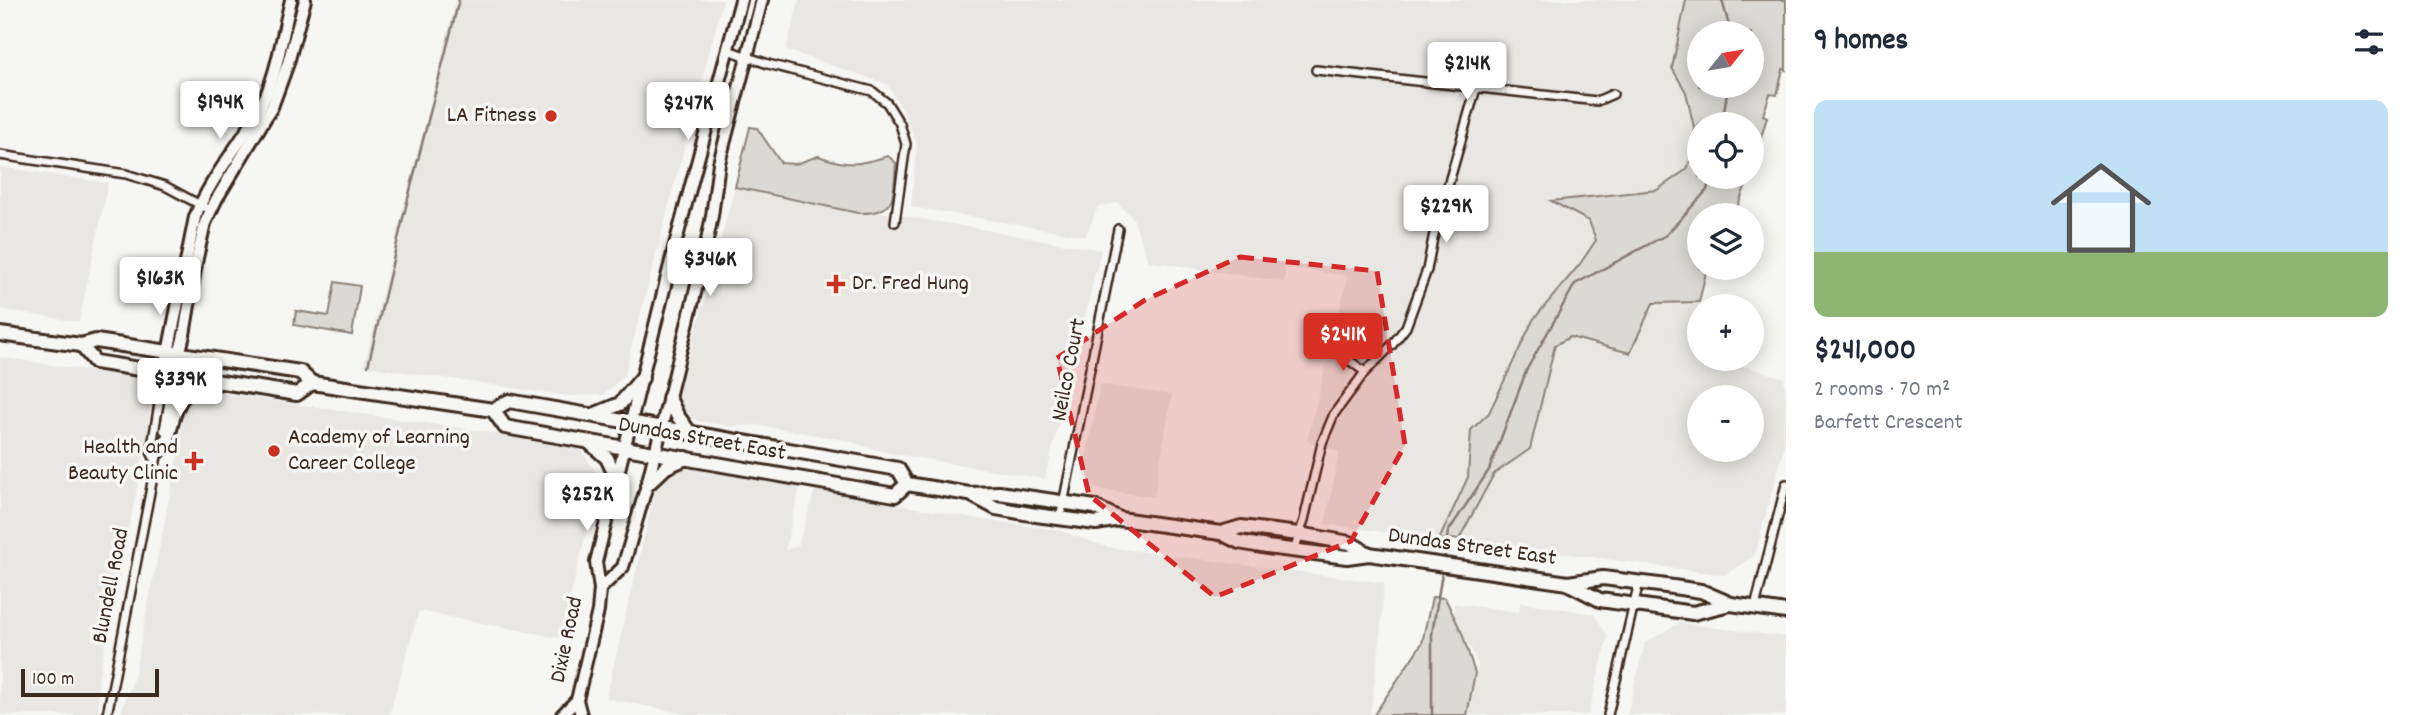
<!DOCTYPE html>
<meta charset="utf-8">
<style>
body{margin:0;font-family:Dekko,sans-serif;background:#f2f2f3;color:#1f2937;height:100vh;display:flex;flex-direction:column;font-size:26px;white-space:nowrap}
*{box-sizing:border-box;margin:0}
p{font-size:23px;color:#747a83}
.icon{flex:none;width:38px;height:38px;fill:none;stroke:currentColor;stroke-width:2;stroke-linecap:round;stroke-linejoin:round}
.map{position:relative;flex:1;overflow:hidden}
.sheet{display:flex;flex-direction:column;background:#fff;width:630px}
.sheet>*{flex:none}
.needle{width:46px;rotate:60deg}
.fabs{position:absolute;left:1687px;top:21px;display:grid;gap:14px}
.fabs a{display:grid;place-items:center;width:77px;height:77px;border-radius:50%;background:#fff;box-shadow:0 4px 18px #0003;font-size:35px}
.scale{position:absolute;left:21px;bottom:18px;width:138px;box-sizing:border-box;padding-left:7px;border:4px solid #3b2a1e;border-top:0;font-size:19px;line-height:24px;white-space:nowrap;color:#3b2a1e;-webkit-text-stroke:5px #f6f6f2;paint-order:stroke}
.price{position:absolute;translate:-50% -60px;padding:0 16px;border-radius:7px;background:#fff;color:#222;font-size:23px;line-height:46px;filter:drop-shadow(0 2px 4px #0008)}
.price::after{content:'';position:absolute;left:50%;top:42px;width:21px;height:16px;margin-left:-10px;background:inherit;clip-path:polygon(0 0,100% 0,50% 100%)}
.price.current{background:#d93025;color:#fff}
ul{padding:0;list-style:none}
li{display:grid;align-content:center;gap:14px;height:371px;padding:0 28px}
li span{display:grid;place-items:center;height:217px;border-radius:14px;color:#555}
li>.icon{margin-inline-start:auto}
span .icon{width:126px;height:126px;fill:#fffc;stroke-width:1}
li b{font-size:30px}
h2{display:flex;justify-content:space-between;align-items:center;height:84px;padding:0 28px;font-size:30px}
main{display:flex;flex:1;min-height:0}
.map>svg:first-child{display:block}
.built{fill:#e8e7e2;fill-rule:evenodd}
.green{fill:#dad9d3;stroke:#8a8278;stroke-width:2;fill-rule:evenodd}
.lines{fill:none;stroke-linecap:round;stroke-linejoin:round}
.stream{stroke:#857a71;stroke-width:2.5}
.street-casing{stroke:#3b2a1e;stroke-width:12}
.secondary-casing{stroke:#3b2a1e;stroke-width:16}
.primary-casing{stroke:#3b2a1e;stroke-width:18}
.street{stroke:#f6f6f2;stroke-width:7}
.secondary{stroke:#f6f6f2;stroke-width:10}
.primary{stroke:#f6f6f2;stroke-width:12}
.marked{fill:#d62828;fill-opacity:0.2;stroke:#d62828;stroke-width:5;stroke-dasharray:14 9;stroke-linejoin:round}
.poi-dot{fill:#c8321e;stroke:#f6f6f2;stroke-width:2.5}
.labels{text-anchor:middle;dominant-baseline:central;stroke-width:7;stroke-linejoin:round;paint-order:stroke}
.poi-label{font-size:23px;fill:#3b2a1e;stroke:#f6f6f2;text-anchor:end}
.street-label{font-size:23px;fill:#3b2a1e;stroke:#f6f6f2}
</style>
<main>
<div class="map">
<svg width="1786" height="715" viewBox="0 0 1786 715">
<rect width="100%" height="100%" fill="#f6f6f2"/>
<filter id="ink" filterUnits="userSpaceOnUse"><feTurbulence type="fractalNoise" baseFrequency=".0143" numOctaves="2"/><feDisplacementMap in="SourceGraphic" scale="14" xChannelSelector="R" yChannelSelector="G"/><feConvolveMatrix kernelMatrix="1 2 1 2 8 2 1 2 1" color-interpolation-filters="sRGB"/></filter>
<g filter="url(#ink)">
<g class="built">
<polygon points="456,0 723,0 624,376 603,395 568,396 364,366"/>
<polygon points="799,0 1686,0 1672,68 1686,91 1697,142 1687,169 1657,190 1552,201 1589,221 1596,240 1580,264 1533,320 1489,413 1471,430 1468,477 1439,540 1325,524 1339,452 1307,441 1348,276 1286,267 1284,282 1148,261 1133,218 1118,203 1098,206 1086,236 911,207 917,143 902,109 887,84 786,50"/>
<polygon points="0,167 108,183 79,322 0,309"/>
<polygon points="735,187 1101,250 1045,479 889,453 844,440 758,425 728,426 698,421 687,415 679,400 680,389"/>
<path d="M1699,302L1692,350L1699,353V359H1720L1784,378L1786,398L1785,443L1755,555L1725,575L1459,539L1494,474L1530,449L1555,345L1570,337L1630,353L1653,303ZM1699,397H1752V450H1699Z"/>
<polygon points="0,357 142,379 152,389 146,444 98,680 98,715 0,715"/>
<polygon points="1100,384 1172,395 1154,497 1097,489 1083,474"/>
<polygon points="213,392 520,437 552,445 579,448 600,477 560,638 419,611 389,715 120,715 134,677 178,453 184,409 198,395"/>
<polygon points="683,468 797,486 799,492 785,550 798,546 815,490 985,520 1058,530 1107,547 1384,583 1380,640 1370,715 689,715 606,698 656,487 665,476"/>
<polygon points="1521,602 1594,614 1608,637 1588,715 1468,715 1478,665 1470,646 1455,637 1454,604 1519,612"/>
<polygon points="1680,623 1786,637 1786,715 1627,715 1645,643"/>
</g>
<g class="green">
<path d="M1686,0H1786V70L1783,69L1777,95L1770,94L1763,115L1767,117L1752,169V124H1699V177H1749L1734,215H1699V268H1707L1699,302L1653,303L1630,353L1570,337L1555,345L1530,449L1494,474L1459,539L1439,540L1468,477L1471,430L1489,413L1533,320L1580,264L1596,240L1589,221L1551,201L1657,190L1687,169L1697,141L1686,92L1672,68ZM1752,33V86H1699V33Z"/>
<path d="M750,127L757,128L781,163L796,164L818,156C850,167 857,165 888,156L896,163C893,196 898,214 858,213L735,187Z"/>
<polygon points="335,282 360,286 352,335 294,325 296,311 329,316"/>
<polygon points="1432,597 1445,598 1462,633 1475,673 1467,715 1374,715 1422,643"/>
</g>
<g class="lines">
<g class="stream">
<polyline points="1722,0 1731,33"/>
<polyline points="1722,124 1728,86"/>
<polyline points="368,366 403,218 459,0"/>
<polyline points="1444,561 1448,532 1489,470 1527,369 1575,284 1666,235 1707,190 1710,177"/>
<polyline points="1432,715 1432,634 1443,567"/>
</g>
<defs>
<g id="street">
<polyline points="728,50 768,64 872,91 887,103 900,124 906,144 895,222"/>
<polyline points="1316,70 1597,101 1613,94"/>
<polyline points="0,155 126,174 165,186 204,207"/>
<polyline points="1337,351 1365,372"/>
<polyline points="164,430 174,374"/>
<polyline points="154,458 151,452 164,373"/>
<polyline points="1060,519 1118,229"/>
<polyline points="1294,551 1304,520 1322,443 1334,414 1365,372 1392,345 1406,327 1427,270 1433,238 1476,88"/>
<polyline points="1755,607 1786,484"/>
<polyline points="107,715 158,451"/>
<polyline points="1608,715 1639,582"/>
</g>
<g id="secondary">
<path d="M164,373L195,217C210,178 239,147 259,110C277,77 282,36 291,0"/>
<polyline points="174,374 184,335 197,258 205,223 216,200 272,107 288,63 305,0"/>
<polyline points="600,589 623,567 647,485 702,265 712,216 719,163 762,0"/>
<polyline points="562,715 577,700"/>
<polyline points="581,715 577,700 598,611 600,589 596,562 676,241 741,0"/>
</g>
<g id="primary">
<polyline points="0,334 81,345 96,341 300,372 312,383 493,410 509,401 898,469 907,484 969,494 999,493 1095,507 1120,519 1221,533 1239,542 1267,547 1347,557 1369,554 1568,583 1603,578 1659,585 1701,591 1731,604 1786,612"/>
<polyline points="81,345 95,362 297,394 312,383"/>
<polyline points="669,398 677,415 690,433"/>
<polyline points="493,410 505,427 895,495 907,484"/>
<polyline points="593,415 620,404 642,378"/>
<polyline points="590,443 607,458 617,479"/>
<path d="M157,452L167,444C173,415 176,384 214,385"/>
<polyline points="647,485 666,467 686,458"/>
<polyline points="970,494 996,508 1036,515 1096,523 1120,519"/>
<polyline points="1221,533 1241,527 1299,534 1350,543 1369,554"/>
<polyline points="1569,584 1600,600 1693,613 1730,604"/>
</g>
</defs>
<use href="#street" class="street-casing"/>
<use href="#secondary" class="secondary-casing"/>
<use href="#primary" class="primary-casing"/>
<use href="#street" class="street"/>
<use href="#secondary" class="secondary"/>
<use href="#primary" class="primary"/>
</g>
</g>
<path class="marked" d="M1240,257L1377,271L1405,445L1351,541L1215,597L1089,495L1057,358L1145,300Z"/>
<g class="poi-dot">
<circle cx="551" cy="116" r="7"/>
<path d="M832.5 273.5h7v7h7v7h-7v7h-7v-7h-7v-7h7z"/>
<circle cx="274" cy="451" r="7"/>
<path d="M190.5 450.5h7v7h7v7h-7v7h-7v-7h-7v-7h7z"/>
</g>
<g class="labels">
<g class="poi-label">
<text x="537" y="116">LA Fitness</text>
<text x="852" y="284" text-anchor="start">Dr. Fred Hung</text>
<text x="288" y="438" text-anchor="start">Academy of Learning<tspan x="288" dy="26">Career College</tspan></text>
<text x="178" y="448">Health and<tspan x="178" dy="26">Beauty Clinic</tspan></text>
</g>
<g class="street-label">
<text transform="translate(1070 370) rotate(-79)">Neilco Court</text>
<text transform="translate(702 440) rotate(10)">Dundas Street East</text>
<text transform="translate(1472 548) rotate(8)">Dundas Street East</text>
<text transform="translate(112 586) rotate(-79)">Blundell Road</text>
<text transform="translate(568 640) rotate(-78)">Dixie Road</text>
</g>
</g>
</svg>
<div class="fabs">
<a><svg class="needle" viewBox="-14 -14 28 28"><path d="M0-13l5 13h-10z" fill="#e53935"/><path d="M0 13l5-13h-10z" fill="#747a83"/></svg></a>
<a><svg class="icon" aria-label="locate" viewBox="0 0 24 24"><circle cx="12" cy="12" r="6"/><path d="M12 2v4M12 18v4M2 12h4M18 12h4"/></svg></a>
<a><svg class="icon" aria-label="layers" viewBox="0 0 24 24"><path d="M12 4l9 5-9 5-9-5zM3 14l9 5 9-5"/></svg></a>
<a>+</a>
<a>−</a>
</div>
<div class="scale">100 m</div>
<b class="price" style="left:1467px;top:102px">$214K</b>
<b class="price" style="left:220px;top:141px">$194K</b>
<b class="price" style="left:688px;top:142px">$247K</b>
<b class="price" style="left:1446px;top:245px">$229K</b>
<b class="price" style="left:710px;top:298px">$346K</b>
<b class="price" style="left:160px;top:317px">$163K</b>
<b class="price current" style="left:1343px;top:373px">$241K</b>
<b class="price" style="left:180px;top:418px">$339K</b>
<b class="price" style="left:587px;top:533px">$252K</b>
</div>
<section class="sheet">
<h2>9 homes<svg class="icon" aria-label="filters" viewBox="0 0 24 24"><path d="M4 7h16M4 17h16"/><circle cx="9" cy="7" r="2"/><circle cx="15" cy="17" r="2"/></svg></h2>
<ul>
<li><span style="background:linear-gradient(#bfe0f5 70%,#8fb573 0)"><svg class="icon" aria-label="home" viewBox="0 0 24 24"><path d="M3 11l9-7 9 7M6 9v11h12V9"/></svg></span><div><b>$241,000</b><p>2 rooms · 70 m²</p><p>Barfett Crescent</p></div></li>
</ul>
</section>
</main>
